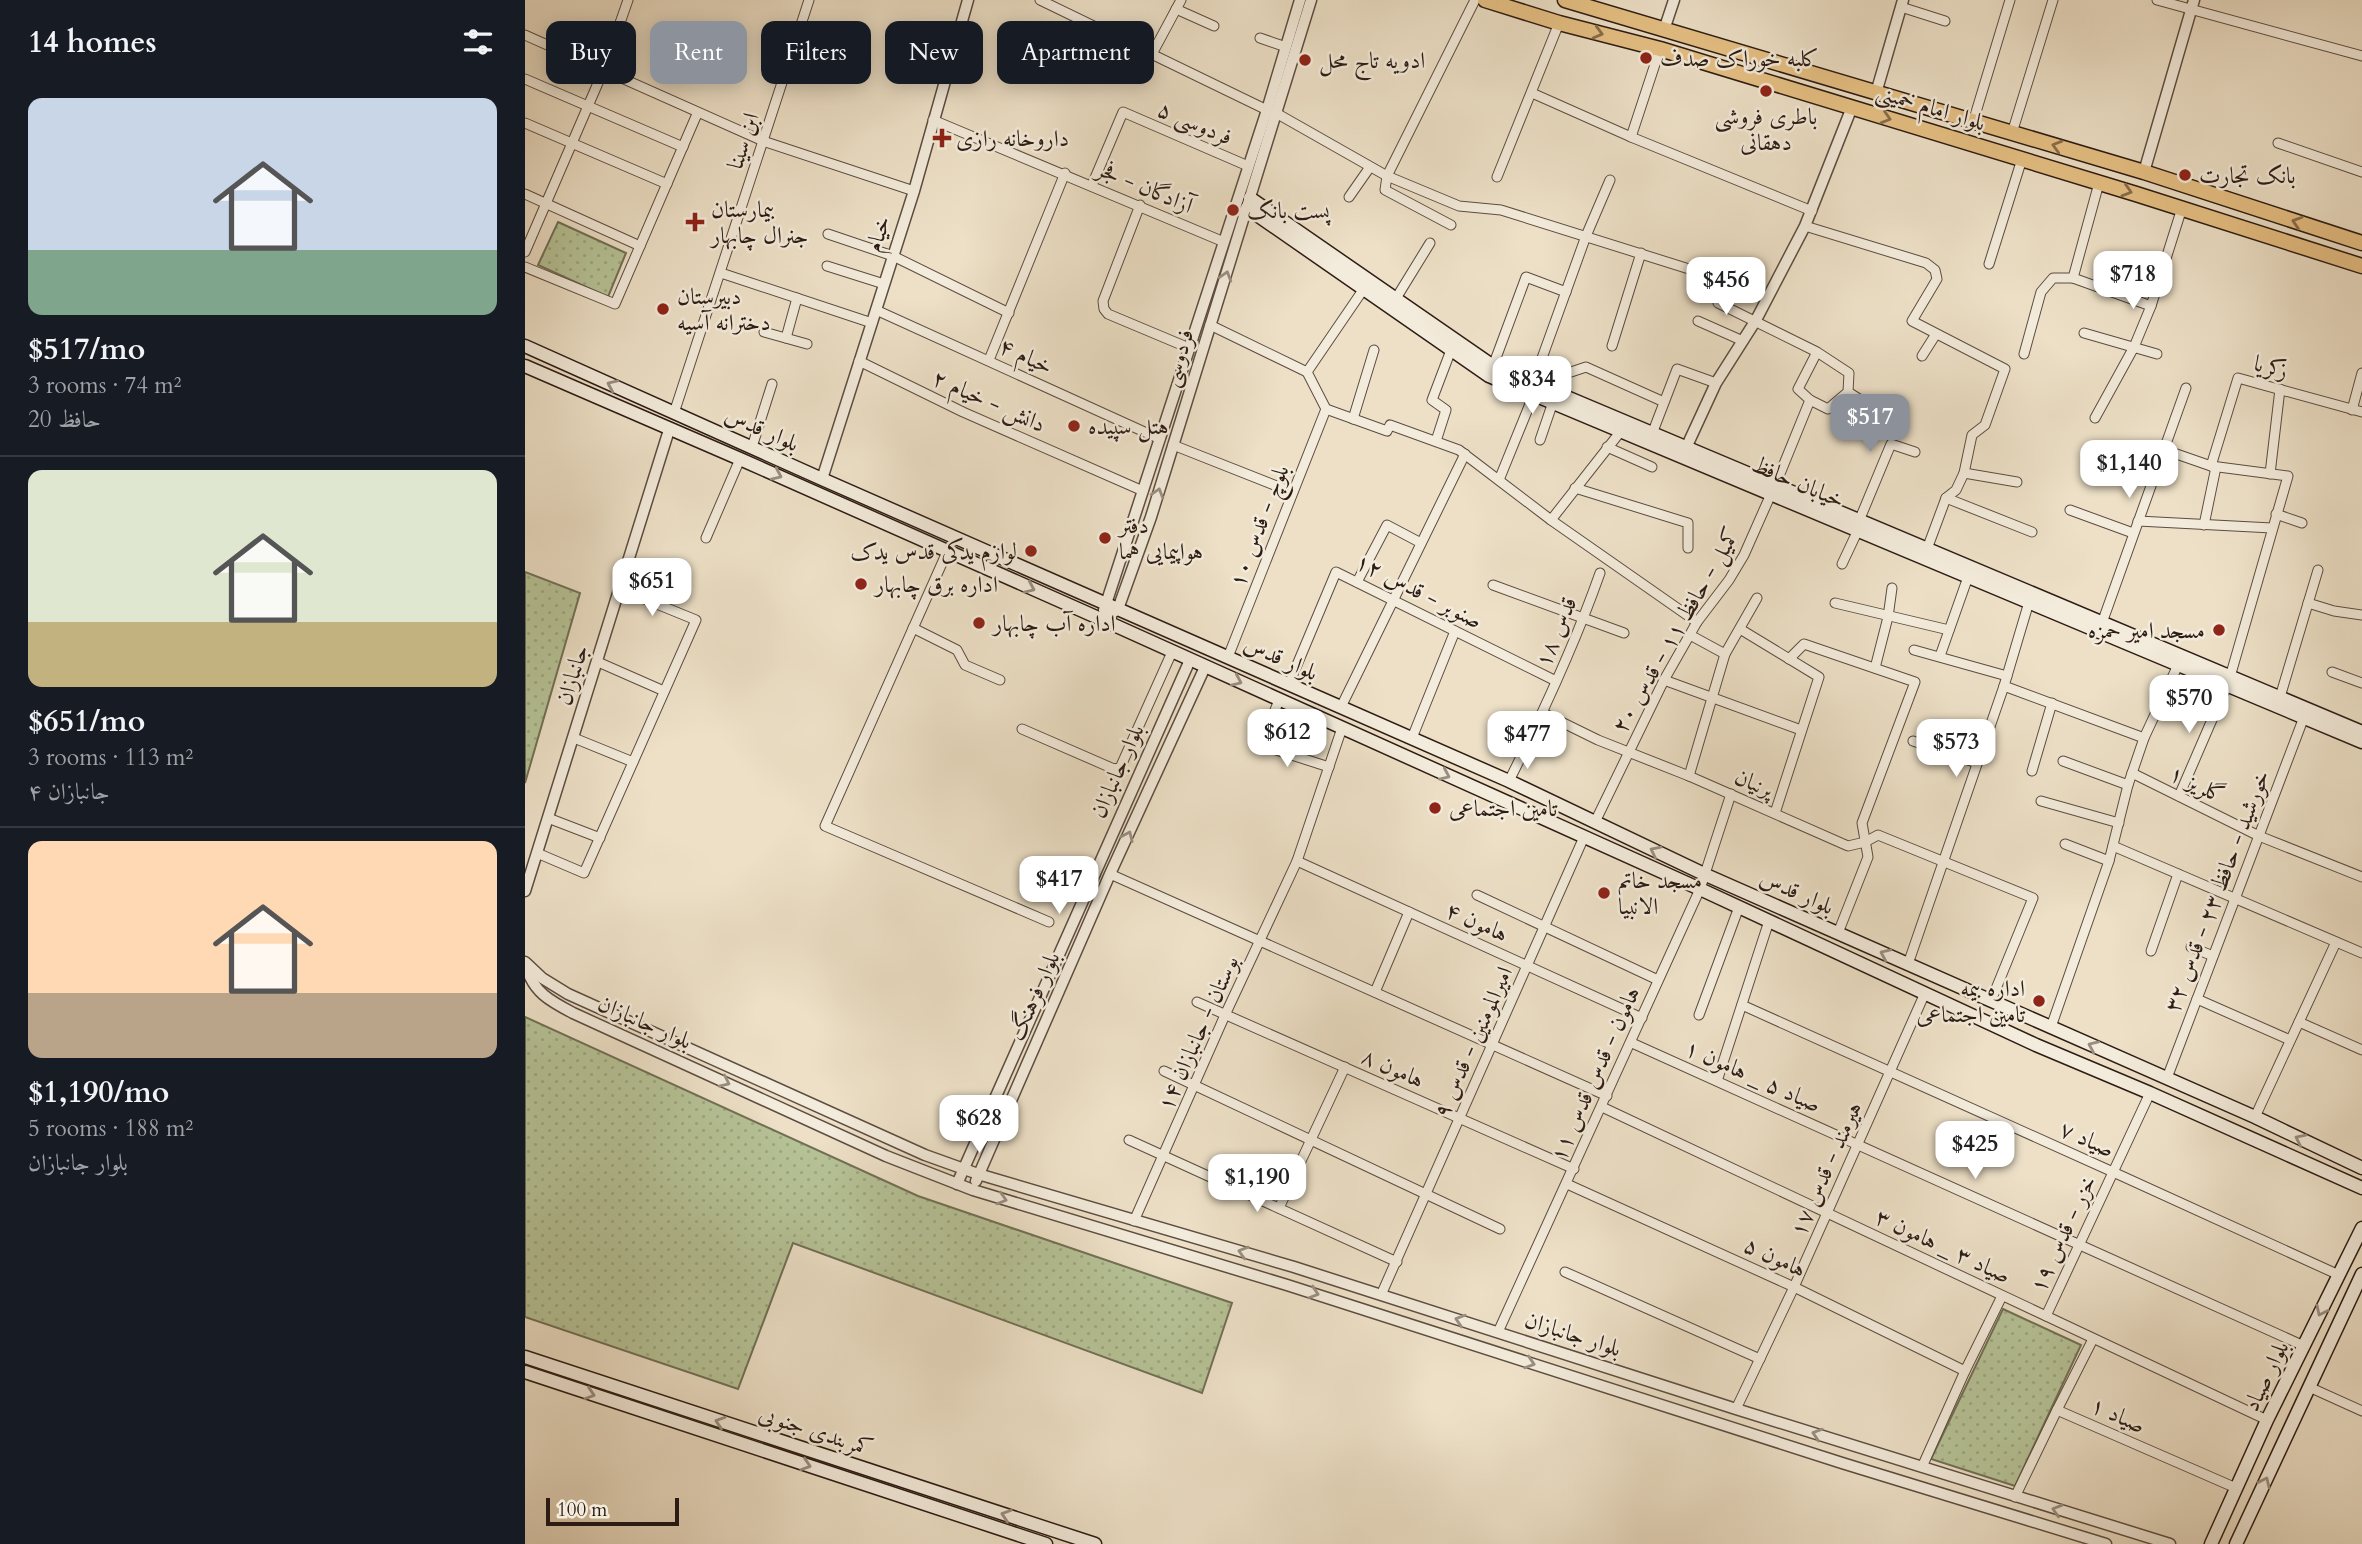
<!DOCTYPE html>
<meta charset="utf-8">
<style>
body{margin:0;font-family:Cardo,Amiri,serif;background:#242831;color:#f1f3f6;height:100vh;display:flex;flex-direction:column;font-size:26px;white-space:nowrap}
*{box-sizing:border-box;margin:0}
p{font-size:23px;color:#9ea1a6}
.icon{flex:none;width:38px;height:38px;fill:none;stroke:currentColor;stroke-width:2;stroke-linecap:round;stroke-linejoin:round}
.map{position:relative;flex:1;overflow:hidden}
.side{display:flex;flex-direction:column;background:#171b24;width:525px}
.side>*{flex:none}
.hud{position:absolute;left:21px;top:21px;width:665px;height:63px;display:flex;gap:14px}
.scale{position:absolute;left:21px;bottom:18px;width:133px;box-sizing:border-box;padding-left:7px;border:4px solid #2c1c14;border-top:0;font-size:19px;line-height:24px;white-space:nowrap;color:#2c1c14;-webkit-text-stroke:5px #f3ebdb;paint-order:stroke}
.price{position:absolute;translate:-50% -60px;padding:0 16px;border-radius:14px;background:#fff;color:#222;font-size:23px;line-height:46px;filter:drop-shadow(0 2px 4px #0008)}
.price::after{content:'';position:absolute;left:50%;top:42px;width:21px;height:16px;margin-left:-10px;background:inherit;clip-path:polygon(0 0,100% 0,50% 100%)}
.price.on{background:#8c9099;color:#fff}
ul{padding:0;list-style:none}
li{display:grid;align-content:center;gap:14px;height:371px;padding:0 28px}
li+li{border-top:2px solid #363941}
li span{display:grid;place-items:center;height:217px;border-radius:14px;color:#555}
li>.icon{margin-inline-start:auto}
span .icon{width:126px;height:126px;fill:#fffc;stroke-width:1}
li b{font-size:30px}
h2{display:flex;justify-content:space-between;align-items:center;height:84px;padding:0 28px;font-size:30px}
.chip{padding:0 24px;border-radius:14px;background:#171b24;box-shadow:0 4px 18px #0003;font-size:24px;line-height:63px}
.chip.on{background:#8c9099;color:#fff}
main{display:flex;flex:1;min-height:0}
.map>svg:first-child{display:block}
.grass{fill:url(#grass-dots);stroke:#717056;stroke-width:2}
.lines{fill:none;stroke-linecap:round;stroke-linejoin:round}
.minor-casing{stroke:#5c4d41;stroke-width:11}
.tertiary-casing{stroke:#5c4d41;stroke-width:13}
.secondary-casing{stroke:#2c1c14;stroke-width:15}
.primary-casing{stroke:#2c1c14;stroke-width:17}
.minor{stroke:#f3ebdb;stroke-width:9}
.tertiary{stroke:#f3ebdb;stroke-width:10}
.secondary{stroke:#f3ebdb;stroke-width:12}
.primary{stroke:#e6c084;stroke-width:14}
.oneway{stroke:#896e4c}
.oneway2{stroke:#998e81}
.poi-dot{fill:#8f2418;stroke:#f3ebdb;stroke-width:2.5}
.labels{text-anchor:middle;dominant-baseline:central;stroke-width:5;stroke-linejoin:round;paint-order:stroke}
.poi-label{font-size:23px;fill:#2c1c14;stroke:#f3ebdb;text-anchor:start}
.street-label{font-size:23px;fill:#2c1c14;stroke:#f3ebdb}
</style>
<main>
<section class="side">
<h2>14 homes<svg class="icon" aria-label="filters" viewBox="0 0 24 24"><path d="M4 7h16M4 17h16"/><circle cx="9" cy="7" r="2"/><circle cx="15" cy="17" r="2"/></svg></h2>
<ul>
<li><span style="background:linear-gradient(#c9d6e8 70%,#7fa58c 0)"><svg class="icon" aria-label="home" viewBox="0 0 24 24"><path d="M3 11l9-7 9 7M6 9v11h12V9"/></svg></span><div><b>$517/mo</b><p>3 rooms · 74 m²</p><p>حافظ 20</p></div></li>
<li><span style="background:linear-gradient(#dfe7d0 70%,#c2b280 0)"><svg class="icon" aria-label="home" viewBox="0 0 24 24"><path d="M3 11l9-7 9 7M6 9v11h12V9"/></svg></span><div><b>$651/mo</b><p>3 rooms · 113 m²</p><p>جانبازان ۴</p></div></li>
<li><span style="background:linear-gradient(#ffd9b3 70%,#b9a48a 0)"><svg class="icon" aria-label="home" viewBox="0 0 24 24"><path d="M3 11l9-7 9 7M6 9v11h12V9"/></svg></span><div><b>$1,190/mo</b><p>5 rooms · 188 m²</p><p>بلوار جانبازان</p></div></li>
</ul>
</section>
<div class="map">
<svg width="1837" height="1544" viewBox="0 0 1837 1544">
<defs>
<pattern id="grass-dots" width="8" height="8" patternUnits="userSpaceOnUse" patternTransform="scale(1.75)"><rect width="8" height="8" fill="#b6c397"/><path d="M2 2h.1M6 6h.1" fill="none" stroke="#9da781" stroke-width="1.8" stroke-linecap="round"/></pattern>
</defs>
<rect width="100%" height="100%" fill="#ede0c7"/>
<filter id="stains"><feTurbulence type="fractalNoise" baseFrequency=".00286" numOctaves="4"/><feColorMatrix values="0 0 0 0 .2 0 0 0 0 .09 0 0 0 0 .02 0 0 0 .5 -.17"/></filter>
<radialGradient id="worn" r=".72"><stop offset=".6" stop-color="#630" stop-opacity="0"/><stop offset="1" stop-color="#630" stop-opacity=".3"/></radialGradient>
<g class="grass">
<polygon points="33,222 101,253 83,297 13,265"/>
<polygon points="0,572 55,593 0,783"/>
<polygon points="0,1017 393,1196 707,1303 677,1393 268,1243 213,1389 0,1317"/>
<polygon points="1478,1309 1556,1345 1490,1486 1406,1459"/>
</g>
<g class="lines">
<defs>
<g id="minor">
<polyline points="515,0 742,110"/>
<polyline points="1632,0 1837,56"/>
<polyline points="1376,7 1420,21"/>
<polyline points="651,9 689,26"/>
<polyline points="0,35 238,141 389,191"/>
<polyline points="735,38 761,47"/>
<polyline points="627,54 656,0"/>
<polyline points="0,79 158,147"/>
<polyline points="1007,93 1106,137 1287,211"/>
<polyline points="751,113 862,176 934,206 976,210 1180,274 1242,298"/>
<polyline points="408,120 699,242"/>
<polyline points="1448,122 1485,0"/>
<polyline points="0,123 142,184"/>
<polyline points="1487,133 1528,0"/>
<polyline points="1106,137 1135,49"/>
<polyline points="1753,143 1837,172"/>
<polyline points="972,177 1034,23"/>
<polyline points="567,185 598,112 723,166"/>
<polyline points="0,194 115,246"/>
<polyline points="824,197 845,167"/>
<polyline points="615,205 578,301 579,309 583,314 664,348"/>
<polyline points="926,225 860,190 862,176 950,0"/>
<polyline points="1280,226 1401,263 1410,270 1412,279 1387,321 1480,369 1460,425 1447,435 1439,473 1431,490 1421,498 1402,549"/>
<polyline points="303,234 368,256 484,313"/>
<polyline points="0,252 79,69 103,0"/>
<polyline points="1464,264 1497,159"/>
<polyline points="302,266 359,284"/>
<polyline points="0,267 90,304 172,114"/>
<polyline points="196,273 347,323"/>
<polyline points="1548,278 1626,306"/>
<polyline points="870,300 905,243"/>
<polyline points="1193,303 1292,352 1324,373 1323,392 1303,409 1285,400 1273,389 1292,352"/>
<polyline points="351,310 635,439"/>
<polyline points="1173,321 1218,341"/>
<polyline points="685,325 782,372"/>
<polyline points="239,332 282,344"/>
<polyline points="1559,333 1632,354"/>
<polyline points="261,338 272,298"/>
<polyline points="1087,346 1116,253"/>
<polyline points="1499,354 1516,292 1528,278 1548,278 1574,183"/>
<polyline points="1397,356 1411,334"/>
<polyline points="464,360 540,173"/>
<polyline points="334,361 438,412 618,491"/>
<polyline points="968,366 1001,277 1041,292"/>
<polyline points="1046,372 1061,367 1139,402"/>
<polyline points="1008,383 1061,236 1085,180"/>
<polyline points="1323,392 1358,414"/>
<polyline points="801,409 862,431 865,425 934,450 1026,520 1172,622"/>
<polyline points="801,409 782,372 838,290"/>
<polyline points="1827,410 1837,373"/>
<polyline points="149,413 284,0"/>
<polyline points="1570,418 1609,347 1626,306 1657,208"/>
<polyline points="828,419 849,350"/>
<polyline points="1127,434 1152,369 1191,383"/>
<polyline points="1015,440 1028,402"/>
<polyline points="911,441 921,410 907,400 926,350"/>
<polyline points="648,445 767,492"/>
<polyline points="227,447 247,384"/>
<polyline points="1082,447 1127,467"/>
<polyline points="1637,449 1686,466 1763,476 1705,677"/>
<polyline points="1686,466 1713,378 1837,412"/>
<polyline points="1439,473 1492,482"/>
<polyline points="1745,474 1755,389"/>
<polyline points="974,480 1009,394"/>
<polyline points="1250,486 1285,400"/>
<polyline points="1050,488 1163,523 1163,548"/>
<polyline points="1421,498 1507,532"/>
<polyline points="1545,510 1608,533"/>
<polyline points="1751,514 1777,523"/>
<polyline points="1026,520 1096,431"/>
<polyline points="1334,521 1366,444 1390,452"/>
<polyline points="1613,521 1747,528"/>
<polyline points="1679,525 1691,467"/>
<polyline points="181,538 215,459"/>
<polyline points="422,552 300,826 524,922"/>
<polyline points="1317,564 1333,530"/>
<polyline points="832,582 862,525 896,543"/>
<polyline points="968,585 1099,633"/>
<polyline points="1310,603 1424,630"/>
<polyline points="1783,603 1809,611 1837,615"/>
<polyline points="1577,623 1661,388"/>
<polyline points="388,628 432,650 440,665 475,680"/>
<polyline points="1215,629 1294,677 1250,813"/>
<polyline points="1165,635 1200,654"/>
<polyline points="1389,650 1482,676"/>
<polyline points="1415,656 1443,577"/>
<polyline points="703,657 801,409"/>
<polyline points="1264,659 1279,644 1390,682 1337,823 1343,857 1313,933"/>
<polyline points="73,662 139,691"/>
<polyline points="1350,668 1363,617 1367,588"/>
<polyline points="1807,672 1837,683"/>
<polyline points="1139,680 1276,730"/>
<polyline points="764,684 811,572 1031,681"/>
<polyline points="1479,686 1619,738"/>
<polyline points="1755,697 1793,570"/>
<polyline points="754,700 740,735 740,742 745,748 804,767"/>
<polyline points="816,707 940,454"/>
<polyline points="1018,713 1073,740 1164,776 1323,846 1340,842 1353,835 1508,898 1466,1001"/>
<polyline points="497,729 589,769 595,768 647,652"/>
<polyline points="49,738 108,762"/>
<polyline points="887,738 930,631"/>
<polyline points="1388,741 1452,763"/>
<polyline points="1538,761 1603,785"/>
<polyline points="1507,771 1527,703"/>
<polyline points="1607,773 1734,836 1837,877"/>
<polyline points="1164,776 1200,654 1232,598"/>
<path d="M984,781C1018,713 1050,644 1075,573"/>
<polyline points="1654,796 1702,685"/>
<polyline points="1516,801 1594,823"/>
<polyline points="23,818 75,838"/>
<polyline points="1070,822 1139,680 1172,622 1204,580 1219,555 1246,494"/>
<polyline points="1540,844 1584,861"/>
<polyline points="1588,846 1837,953"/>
<polyline points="12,853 59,873 171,620 95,589"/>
<polyline points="772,861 1117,1018"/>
<polyline points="585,874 1082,1096"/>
<polyline points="952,895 1133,980"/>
<polyline points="1666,947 1688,956"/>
<polyline points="1626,951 1653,874"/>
<polyline points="1383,964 1479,686 1504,602"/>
<polyline points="850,992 884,912"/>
<polyline points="1672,999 1765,1040"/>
<polyline points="672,1002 1049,1169"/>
<polyline points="1217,1005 1588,1172 1814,1275"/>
<polyline points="1174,1015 1214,907"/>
<polyline points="1774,1022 1837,1050"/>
<polyline points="1526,1027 1584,861 1603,785 1619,738 1653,665"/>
<polyline points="1107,1043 1779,1346"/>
<polyline points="639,1071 975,1229"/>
<polyline points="1642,1078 1779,717"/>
<polyline points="1192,1081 1244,921"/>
<polyline points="1077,1107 1742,1420"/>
<polyline points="1730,1117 1811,942"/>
<polyline points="604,1140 872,1262"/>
<polyline points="1042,1184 1269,1287 1440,1371"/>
<polyline points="754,1208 820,1067"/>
<polyline points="609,1221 700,1015 772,861 817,728"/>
<polyline points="1040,1272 1235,1359"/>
<polyline points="856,1295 1059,837"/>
<polyline points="1521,1316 1625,1093"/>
<polyline points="973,1332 1175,889 1206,794"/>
<polyline points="1568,1339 1532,1410 1711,1488"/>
<polyline points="1784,1387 1837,1411"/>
<polyline points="1211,1409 1269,1287 1400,993"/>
<polyline points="1397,1467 1440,1371 1477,1296"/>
<polyline points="1490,1497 1532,1410"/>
</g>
<g id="tertiary">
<polyline points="1139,30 1149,0"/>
<polyline points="1351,93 1378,0"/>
<polyline points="1619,172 1669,0"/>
<polyline points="1161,448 1191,383 1231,320 1280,226 1327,107"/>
<polyline points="297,479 389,191 443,0"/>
<polyline points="579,610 742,110 775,0"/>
<polyline points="578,620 593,609 626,517 786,0"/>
<polyline points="0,891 144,430"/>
<polyline points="0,962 17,978 43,994 400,1155 453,1174 769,1267 1211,1409 1645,1544"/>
<path d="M1,966C8,992 25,1001 48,1013L361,1156L448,1190L762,1285L1317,1463L1581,1544"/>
<polyline points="451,1181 585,874 680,667"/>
<polyline points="432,1184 665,660"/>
</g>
<g id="secondary">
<polyline points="725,198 968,366 1837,732"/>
<polyline points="722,208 964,376 1837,742"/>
<polyline points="0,346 297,479 984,781 1181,875 1730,1117 1837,1168"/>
<polyline points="0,366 215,459 578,620 1175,889 1511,1045 1625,1093 1837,1188"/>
<polyline points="0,1357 570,1544"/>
<polyline points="0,1372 521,1544"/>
<polyline points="1686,1544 1742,1420 1837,1228"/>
<polyline points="1711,1544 1837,1274"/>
</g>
<g id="primary">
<polyline points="960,0 1034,23 1135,49 1611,194 1837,266"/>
<polyline points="1040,0 1619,172 1837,243"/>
</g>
</defs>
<use href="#minor" class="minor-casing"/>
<use href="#tertiary" class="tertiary-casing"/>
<use href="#secondary" class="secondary-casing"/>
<use href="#primary" class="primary-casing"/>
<use href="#minor" class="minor"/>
<use href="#tertiary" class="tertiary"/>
<use href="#secondary" class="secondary"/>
<use href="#primary" class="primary"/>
</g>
<defs><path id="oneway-chevron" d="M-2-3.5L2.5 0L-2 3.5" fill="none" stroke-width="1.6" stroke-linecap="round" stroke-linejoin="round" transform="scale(1.75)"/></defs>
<g class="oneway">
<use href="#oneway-chevron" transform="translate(1073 33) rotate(15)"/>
<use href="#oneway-chevron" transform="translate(1361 118) rotate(17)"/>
<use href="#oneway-chevron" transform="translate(1532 146) rotate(-164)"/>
<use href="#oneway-chevron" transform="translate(1602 191) rotate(17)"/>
<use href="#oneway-chevron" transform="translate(1772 222) rotate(-162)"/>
</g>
<g class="oneway2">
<use href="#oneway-chevron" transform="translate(701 276) rotate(-73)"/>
<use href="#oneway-chevron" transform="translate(87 385) rotate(-156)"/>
<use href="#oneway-chevron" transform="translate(252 475) rotate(24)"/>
<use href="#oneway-chevron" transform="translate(633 493) rotate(-73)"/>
<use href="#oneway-chevron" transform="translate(505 588) rotate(24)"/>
<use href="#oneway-chevron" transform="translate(712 681) rotate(24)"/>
<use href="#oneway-chevron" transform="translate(920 775) rotate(24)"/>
<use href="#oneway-chevron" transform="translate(603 836) rotate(-66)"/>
<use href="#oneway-chevron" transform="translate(1130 851) rotate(-154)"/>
<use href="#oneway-chevron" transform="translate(1360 954) rotate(-156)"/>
<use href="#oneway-chevron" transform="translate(1568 1046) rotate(-156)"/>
<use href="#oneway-chevron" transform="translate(200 1082) rotate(25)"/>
<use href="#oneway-chevron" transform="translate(1775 1139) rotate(-154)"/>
<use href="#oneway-chevron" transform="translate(477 1199) rotate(17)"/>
<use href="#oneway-chevron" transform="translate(718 1252) rotate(-164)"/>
<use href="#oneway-chevron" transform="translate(789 1293) rotate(18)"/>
<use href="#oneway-chevron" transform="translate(1796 1311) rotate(116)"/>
<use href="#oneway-chevron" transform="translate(935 1320) rotate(-162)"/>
<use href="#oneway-chevron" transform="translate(1005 1363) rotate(18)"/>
<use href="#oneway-chevron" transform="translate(65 1394) rotate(18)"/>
<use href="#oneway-chevron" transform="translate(195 1422) rotate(-162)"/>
<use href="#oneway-chevron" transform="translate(1292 1434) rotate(-162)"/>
<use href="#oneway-chevron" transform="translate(281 1465) rotate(18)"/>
<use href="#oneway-chevron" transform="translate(1740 1482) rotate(-65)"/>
<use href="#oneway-chevron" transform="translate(1532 1510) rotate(-163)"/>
<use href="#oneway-chevron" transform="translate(481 1515) rotate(-162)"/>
</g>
<g class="poi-dot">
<circle cx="1121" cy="58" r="7"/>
<circle cx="780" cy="60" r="7"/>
<circle cx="1241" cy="91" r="7"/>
<path d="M413.5 127.5h7v7h7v7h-7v7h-7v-7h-7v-7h7z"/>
<circle cx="1660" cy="175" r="7"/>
<circle cx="708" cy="210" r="7"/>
<path d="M166.5 211.5h7v7h7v7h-7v7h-7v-7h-7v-7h7z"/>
<circle cx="138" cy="309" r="7"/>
<circle cx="549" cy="426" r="7"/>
<circle cx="580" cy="538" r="7"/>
<circle cx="506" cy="551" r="7"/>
<circle cx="336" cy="584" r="7"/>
<circle cx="454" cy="623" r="7"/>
<circle cx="1694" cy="630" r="7"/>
<circle cx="910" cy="808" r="7"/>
<circle cx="1079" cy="893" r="7"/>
<circle cx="1514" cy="1001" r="7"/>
</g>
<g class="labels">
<g class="poi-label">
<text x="1135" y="58">کلبه خوراک صدف</text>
<text x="794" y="60">ادویه تاج محل</text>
<text x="1241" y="116" text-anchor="middle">باطری فروشی<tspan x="1241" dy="26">دهقانى</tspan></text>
<text x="431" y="138">داروخانه رازی</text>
<text x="1674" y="175">بانک تجارت</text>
<text x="186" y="209">بیمارستان<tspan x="186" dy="26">جنرال چابهار</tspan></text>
<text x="722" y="210">پست بانک</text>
<text x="152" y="296">دبیرستان<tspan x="152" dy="26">دخترانه آسیه</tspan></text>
<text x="563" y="426">هتل سپیده</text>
<text x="594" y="525">دفتر<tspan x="594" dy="26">هواپیمایی هما</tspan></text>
<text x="492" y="551" text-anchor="end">لوازم یدکی قدس یدک</text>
<text x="350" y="584">اداره برق چابهار</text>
<text x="468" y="623">اداره آب چابهار</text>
<text x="1680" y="630" text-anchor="end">مسجد امیر حمزه</text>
<text x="924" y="808">تامین اجتماعی</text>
<text x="1093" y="880">مسجد خاتم<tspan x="1093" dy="26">الانبیا</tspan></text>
<text x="1500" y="988" text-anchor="end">اداره بیمه<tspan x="1500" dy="26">تامین اجتماعی</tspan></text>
</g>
<g class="street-label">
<text transform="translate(1406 107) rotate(17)">بلوار امام خمینی</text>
<text transform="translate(670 123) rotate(23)">فردوسی ۵</text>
<text transform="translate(218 141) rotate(-72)">ابن سینا</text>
<text transform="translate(620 187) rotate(23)">آزادگان - فجر</text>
<text transform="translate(353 234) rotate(-72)">خیام</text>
<text transform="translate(501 356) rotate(25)">خیام ۴</text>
<text transform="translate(653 358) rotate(-73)">فردوسی</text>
<text transform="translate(1746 367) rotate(15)">زکریا</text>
<text transform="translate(464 401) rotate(24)">دانش - خیام ۲</text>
<text transform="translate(237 429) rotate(24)">بلوار قدس</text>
<text transform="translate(1273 482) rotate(23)">خیابان حافظ</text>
<text transform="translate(734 526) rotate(-69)">بلوچ - قدس ۱۰</text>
<text transform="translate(894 591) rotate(27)">صنوبر - قدس ۱۲</text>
<text transform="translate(1151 630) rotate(-60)">کمیل - حافظ ۱۱ - قدس ۲۰</text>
<text transform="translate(1031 632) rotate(-67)">قدس ۱۸</text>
<text transform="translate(756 658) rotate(24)">بلوار قدس</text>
<text transform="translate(47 675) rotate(-73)">جانبازان</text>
<text transform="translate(592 771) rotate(-66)">بلوار جانبازان</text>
<text transform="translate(1229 783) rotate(23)">پرنیان</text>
<text transform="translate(1672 784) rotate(26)">گلریز ۱</text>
<text transform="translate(1692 891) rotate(-69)">خورشید - حافظ ۲۳ - قدس ۳۲</text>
<text transform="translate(1272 892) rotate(24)">بلوار قدس</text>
<text transform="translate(952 922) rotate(24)">هامون ۴</text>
<text transform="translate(509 996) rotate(-66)">بلوار فرهنگ</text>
<text transform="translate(120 1022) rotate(24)">بلوار جانبازان</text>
<text transform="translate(673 1033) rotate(-66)">بوستان - جانبازان ۱۴</text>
<text transform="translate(948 1042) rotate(-66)">امیرالمومنین - قدس ۹</text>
<text transform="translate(868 1068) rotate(24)">هامون ۸</text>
<text transform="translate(1070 1074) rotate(-66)">هامون - قدس قدس ۱۱</text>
<text transform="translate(1228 1076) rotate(24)">صیاد ۵ _ هامون ۱</text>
<text transform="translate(1562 1139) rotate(24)">صیاد ۷</text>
<text transform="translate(1301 1169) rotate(-66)">هیرمند - قدس ۱۷</text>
<text transform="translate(1538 1234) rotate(-65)">خزر - قدس ۱۹</text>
<text transform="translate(1418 1246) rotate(25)">صیاد ۳ _ هامون ۳</text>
<text transform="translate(1250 1257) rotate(25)">هامون ۵</text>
<text transform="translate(1048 1334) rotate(18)">بلوار جانبازان</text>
<text transform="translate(1741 1376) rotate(-64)">بلوار صیاد</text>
<text transform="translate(1593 1415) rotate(24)">صیاد ۱</text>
<text transform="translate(291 1431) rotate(18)">کمربندی جنوبی</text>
</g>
</g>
<rect width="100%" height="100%" filter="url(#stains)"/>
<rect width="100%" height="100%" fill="url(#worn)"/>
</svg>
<div class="scale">100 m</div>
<b class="price" style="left:1608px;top:311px">$718</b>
<b class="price" style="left:1201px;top:317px">$456</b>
<b class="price" style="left:1007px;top:416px">$834</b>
<b class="price on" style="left:1345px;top:454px">$517</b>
<b class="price" style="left:1604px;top:500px">$1,140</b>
<b class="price" style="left:127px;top:618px">$651</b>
<b class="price" style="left:1664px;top:735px">$570</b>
<b class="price" style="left:762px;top:769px">$612</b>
<b class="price" style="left:1002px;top:771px">$477</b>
<b class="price" style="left:1431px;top:779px">$573</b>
<b class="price" style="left:534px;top:916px">$417</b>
<b class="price" style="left:454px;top:1155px">$628</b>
<b class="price" style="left:1450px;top:1181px">$425</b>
<b class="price" style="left:732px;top:1214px">$1,190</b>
<div class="hud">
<a class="chip">Buy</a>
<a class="chip on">Rent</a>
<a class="chip">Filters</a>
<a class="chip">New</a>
<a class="chip">Apartment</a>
</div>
</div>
</main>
